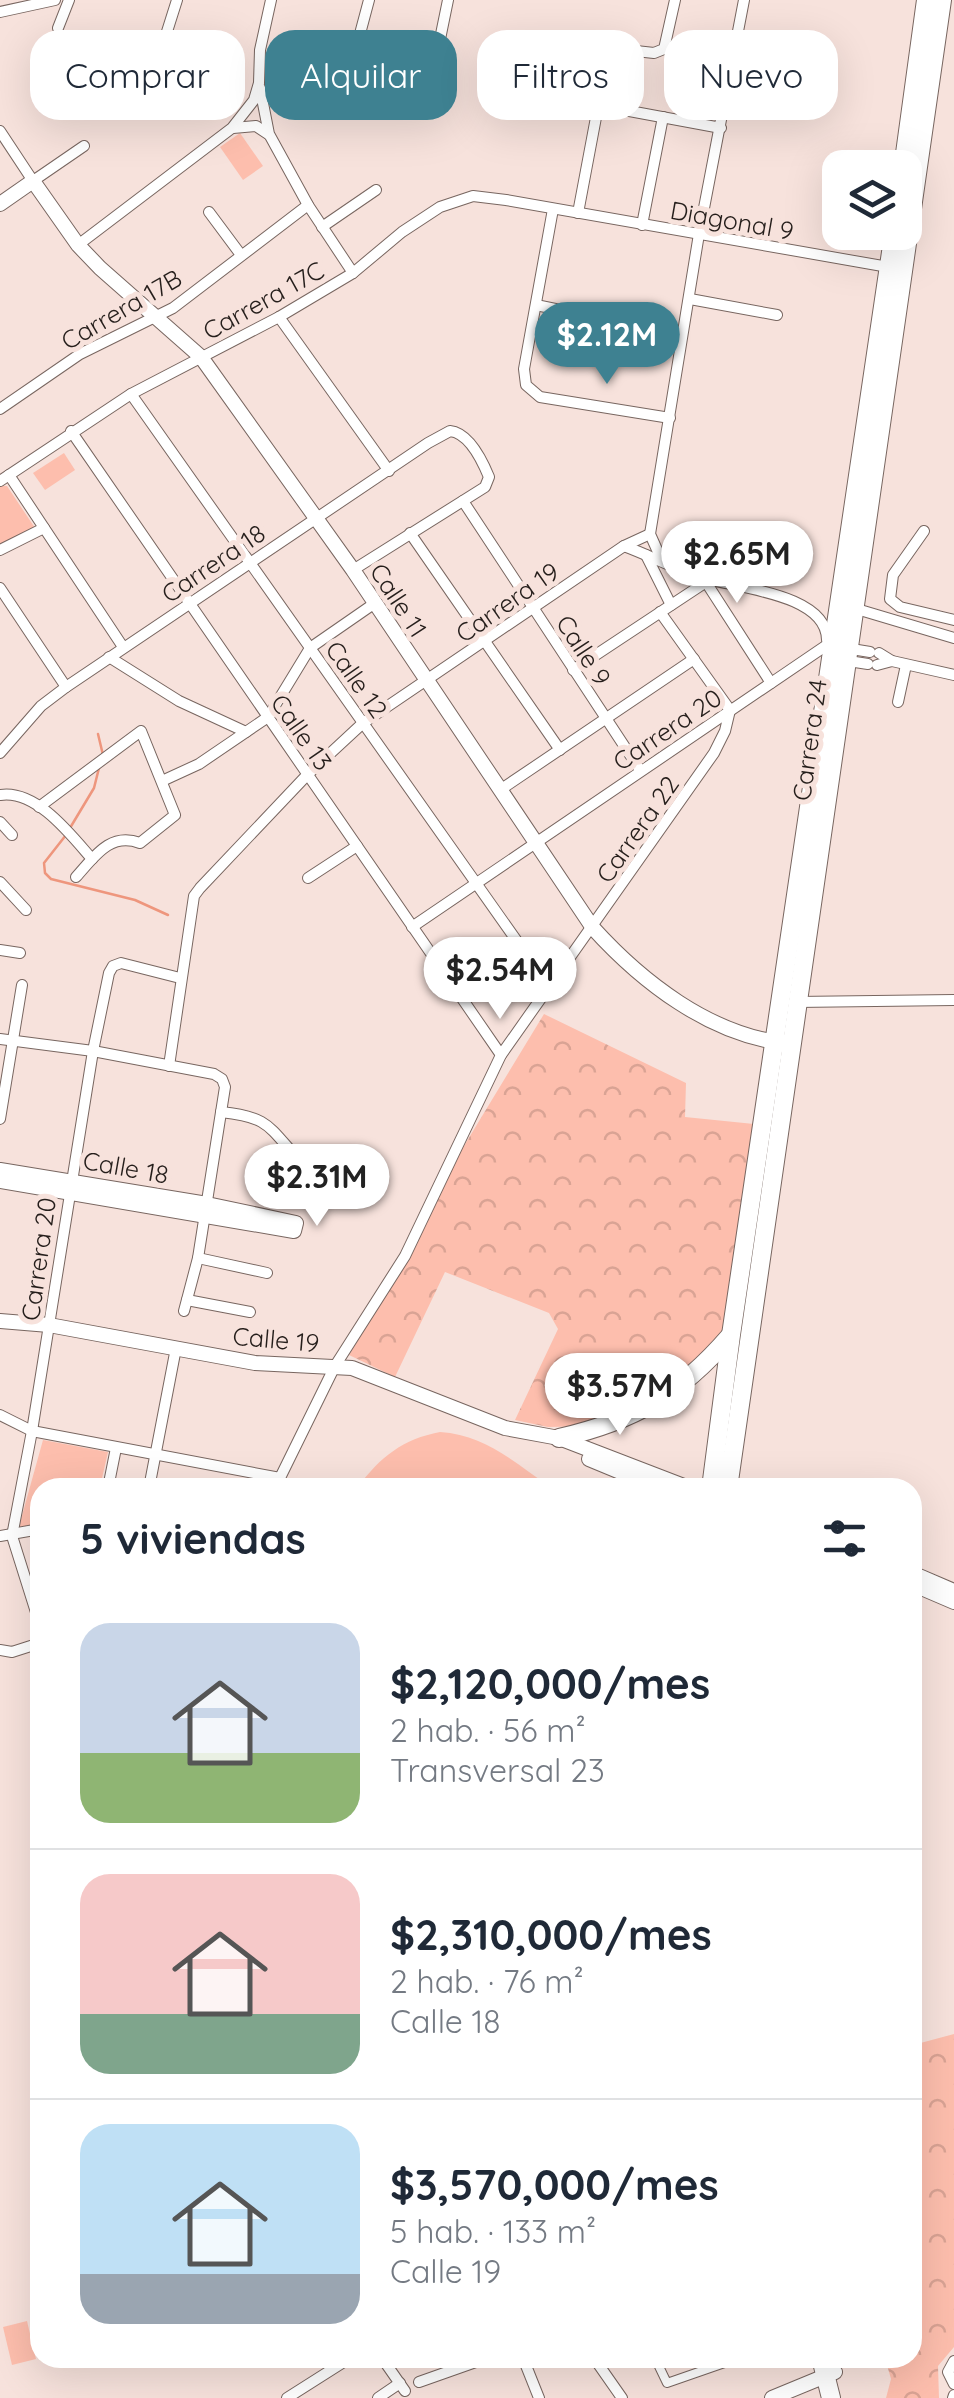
<!DOCTYPE html>
<html lang="es">
<meta charset="utf-8">
<style>
body{margin:0;font-family:Quicksand,sans-serif;background:#f2f2f3;color:#1f2937;height:100vh;display:flex;flex-direction:column;font-size:38px;white-space:nowrap}
*{box-sizing:border-box;margin:0}
p{font-size:32px;color:#747a83}
.icon{flex:none;width:55px;height:55px;fill:none;stroke:currentColor;stroke-width:2;stroke-linecap:round;stroke-linejoin:round}
.map{position:relative;flex:1;overflow:hidden}
.details{position:absolute;left:30px;top:1478px;width:892px;height:890px;display:flex;flex-direction:column;background:#fff;border-radius:30px;box-shadow:0 10px 40px #0002}
.details>*{flex:none}
.top-card{position:absolute;left:30px;top:30px;width:895px;height:90px;display:flex;gap:20px}
.buttons{position:absolute;left:822px;top:150px;display:grid;gap:20px}
.buttons a{display:grid;place-items:center;width:100px;height:100px;border-radius:20px;background:#fff;box-shadow:0 10px 40px #0002;font-size:50px}
.price{position:absolute;translate:-50% -85px;padding:0 22px;border-radius:35px;background:#fff;color:#222;font-size:32px;line-height:65px;filter:drop-shadow(0 2px 5px #0008)}
.price::after{content:'';position:absolute;left:50%;top:60px;width:30px;height:22px;margin-left:-15px;background:inherit;clip-path:polygon(0 0,100% 0,50% 100%)}
.price.current{background:#3e8191;color:#fff}
ul{padding:0;list-style:none}
li{display:flex;align-items:center;gap:30px;height:250px;padding:0 50px}
li+li{border-top:2px solid #e0e1e3}
li span{display:grid;place-items:center;flex:none;width:280px;height:200px;border-radius:30px;color:#555}
li>.icon{margin-inline-start:auto}
span .icon{width:120px;height:120px;fill:#fffc;stroke-width:1}
li b{font-size:42px}
h2{display:flex;justify-content:space-between;align-items:center;height:120px;padding:0 50px;font-size:42px}
.pill{padding:0 35px;border-radius:30px;background:#fff;box-shadow:0 10px 40px #0002;font-size:35px;line-height:90px}
.pill.current{background:#3e8191;color:#fff}
.map>svg:first-child{display:block}
.green{fill:#fdbead}
.forest{fill:url(#forest-crowns)}
.lines{fill:none;stroke-linecap:round;stroke-linejoin:round}
.stream{stroke:#ee967d;stroke-width:2.5}
.pedestrian-casing{stroke:#786660;stroke-width:10}
.minor-casing{stroke:#786660;stroke-width:12}
.tertiary-casing{stroke:#786660;stroke-width:16}
.primary-casing{stroke:#786660;stroke-width:20}
.pedestrian{stroke:#fff;stroke-width:8}
.minor{stroke:#fff;stroke-width:10}
.tertiary{stroke:#fff;stroke-width:14}
.primary{stroke:#fff;stroke-width:18}
.labels{text-anchor:middle;dominant-baseline:central;stroke-width:10;stroke-linejoin:round;paint-order:stroke}
.street-label{font-size:25px;fill:#251e1b;stroke:#f7e2dc}
</style>
<div class="map">
<svg width="954" height="2398" viewBox="0 0 954 2398">
<defs>
<pattern id="forest-crowns" width="20" height="18" patternUnits="userSpaceOnUse" patternTransform="scale(2.5)"><rect width="20" height="18" fill="#fdbead"/><path d="M2 6a3 3 0 1 1 6 0M12 15a3 3 0 1 1 6 0" fill="none" stroke="#d9a394"/></pattern>
</defs>
<rect width="100%" height="100%" fill="#f7e2dc"/>
<g class="green">
<polygon points="555,48 583,52 577,88 549,84"/>
<polygon points="240,133 263,166 243,180 220,147"/>
<polygon points="64,453 75,470 45,490 33,473"/>
<polygon points="0,486 7,486 35,528 0,544"/>
<path d="M440,1432C485,1435 514,1462 550,1487H358C380,1457 403,1439 440,1432Z"/>
<polygon points="43,1440 108,1452 100,1487 40,1488 40,1522 18,1530"/>
<polygon points="27,2321 36,2359 12,2365 3,2327"/>
</g>
<g class="forest">
<polygon points="544,1014 686,1083 685,1117 754,1124 729,1301 722,1333 692,1370 635,1409 593,1426 548,1427 515,1420 558,1329 549,1313 445,1272 395,1377 349,1355 413,1249 450,1169"/>
<polygon points="954,2034 954,2347 938,2366 939,2398 886,2398 891,2379 885,2358 912,2358 913,2045"/>
</g>
<g class="lines">
<g class="stream">
<polyline points="98,734 103,755"/>
<polyline points="70,828 94,788 99,768"/>
<polyline points="66,835 44,863 45,873 51,879 135,900 168,915"/>
</g>
<defs>
<polyline id="pedestrian" points="655,2358 667,2383 739,2358"/>
<g id="minor">
<polyline points="0,12 55,0"/>
<polyline points="58,28 69,0"/>
<polyline points="439,44 448,0"/>
<polyline points="158,60 177,0"/>
<polyline points="349,75 369,0"/>
<polyline points="260,88 269,134 308,205 353,273"/>
<polyline points="597,105 721,128"/>
<polyline points="233,128 256,126 268,134"/>
<polyline points="0,131 33,181 84,146"/>
<polyline points="553,209 524,369 526,385 540,397 670,418"/>
<polyline points="209,212 241,255"/>
<polyline points="578,213 607,59 618,49 654,53 664,49 675,0"/>
<polyline points="642,225 663,117"/>
<polyline points="322,227 376,190"/>
<polyline points="78,245 232,128 254,100 259,83 260,50 271,0"/>
<polyline points="690,299 777,315"/>
<polyline points="536,305 618,322"/>
<polyline points="279,317 389,471"/>
<polyline points="131,394 550,988"/>
<polyline points="0,409 80,354 173,308 308,205"/>
<polyline points="71,431 501,1055"/>
<polyline points="9,475 123,647"/>
<polyline points="0,481 131,394 279,317 353,273 402,232 440,207 473,196 506,200 894,268"/>
<polyline points="463,501 640,770"/>
<polyline points="924,531 893,575 890,599 900,607 954,620"/>
<polyline points="410,533 560,750"/>
<path d="M624,546C651,556 677,570 704,578C737,588 827,594 827,640"/>
<polyline points="0,550 44,528"/>
<polyline points="646,555 671,605"/>
<polyline points="662,561 650,534 699,234 744,0"/>
<polyline points="704,579 771,683"/>
<polyline points="0,588 66,687"/>
<polyline points="850,607 954,638"/>
<polyline points="879,653 892,661 954,675"/>
<polyline points="109,657 179,701 246,732"/>
<polyline points="842,660 868,664"/>
<polyline points="877,665 892,661"/>
<polyline points="573,670 706,582"/>
<polyline points="898,702 906,665"/>
<path d="M0,753L41,706L66,687L428,443L450,431C469,433 482,460 489,477L485,487L353,570"/>
<polyline points="162,781 199,764 268,717 310,648 375,603"/>
<polyline points="500,790 694,659"/>
<path d="M0,795C36,789 71,835 92,859"/>
<path d="M39,807L141,731L175,815L140,843C110,832 95,856 76,877"/>
<polyline points="0,822 12,835"/>
<polyline points="308,878 357,846"/>
<polyline points="0,882 26,910"/>
<polyline points="412,927 827,645 870,652"/>
<polyline points="0,950 20,953"/>
<polyline points="796,1002 954,1000"/>
<polyline points="0,1039 93,1051 214,1074 222,1079 225,1087 198,1258 184,1311"/>
<polyline points="169,1066 194,896 200,888 308,774 363,723 624,546 650,534"/>
<path d="M221,1112C269,1117 268,1126 299,1160"/>
<polyline points="0,1119 22,985"/>
<polyline points="198,1258 267,1273"/>
<polyline points="187,1300 250,1312"/>
<polyline points="0,1415 32,1431 280,1478"/>
<polyline points="108,1488 116,1448"/>
<polyline points="149,1488 176,1348"/>
<polyline points="275,1488 335,1366 405,1256 501,1055 714,753 725,731 730,710 660,612"/>
<polyline points="0,1536 40,1529"/>
<polyline points="40,1625 12,1536 32,1431 93,1051 109,973 113,966 121,963 180,978"/>
<polyline points="0,1650 12,1652 40,1643"/>
<polyline points="382,2358 405,2391"/>
<polyline points="523,2358 539,2398"/>
<polyline points="594,2358 622,2398"/>
<polyline points="954,2361 948,2372 954,2384"/>
<polyline points="419,2382 487,2358"/>
<polyline points="287,2398 350,2358"/>
<polyline points="378,2398 400,2383"/>
<polyline points="953,2398 954,2395"/>
</g>
<g id="tertiary">
<path d="M0,204L33,181L78,245L100,268L201,357L353,570L593,928C642,982 709,1034 783,1043"/>
<polyline points="0,1170 207,1204 296,1223 294,1231 0,1181"/>
<polyline points="0,1321 49,1325 255,1363 352,1368 505,1428 559,1438 689,1488"/>
<polyline points="589,1459 659,1488"/>
<polyline points="912,1573 954,1591"/>
<polyline points="912,1584 954,1602"/>
<polyline points="772,2398 835,2372"/>
</g>
<g id="primary">
<polyline points="903,168 926,0"/>
<path d="M559,1438C634,1421 680,1394 730,1336"/>
<polyline points="711,1488 731,1335 894,232"/>
<polyline points="728,1488 942,0"/>
<polyline points="821,2358 831,2398"/>
</g>
</defs>
<use href="#pedestrian" class="pedestrian-casing"/>
<use href="#minor" class="minor-casing"/>
<use href="#tertiary" class="tertiary-casing"/>
<use href="#primary" class="primary-casing"/>
<use href="#pedestrian" class="pedestrian"/>
<use href="#minor" class="minor"/>
<use href="#tertiary" class="tertiary"/>
<use href="#primary" class="primary"/>
</g>
<g class="labels">
<g class="street-label">
<text transform="translate(732 220) rotate(10)">Diagonal 9</text>
<text transform="translate(263 300) rotate(-29)">Carrera 17C</text>
<text transform="translate(121 309) rotate(-30)">Carrera 17B</text>
<text transform="translate(213 563) rotate(-34)">Carrera 18</text>
<text transform="translate(399 600) rotate(57)">Calle 11</text>
<text transform="translate(507 602) rotate(-35)">Carrera 19</text>
<text transform="translate(584 650) rotate(57)">Calle 9</text>
<text transform="translate(357 679) rotate(55)">Calle 12</text>
<text transform="translate(667 729) rotate(-34)">Carrera 20</text>
<text transform="translate(302 732) rotate(55)">Calle 13</text>
<text transform="translate(809 740) rotate(-82)">Carrera 24</text>
<text transform="translate(637 829) rotate(-55)">Carrera 22</text>
<text transform="translate(126 1167) rotate(10)">Calle 18</text>
<text transform="translate(38 1259) rotate(-82)">Carrera 20</text>
<text transform="translate(276 1339) rotate(5)">Calle 19</text>
</g>
</g>
</svg>
<div class="buttons">
<a><svg class="icon" aria-label="layers" viewBox="0 0 24 24"><path d="M12 4l9 5-9 5-9-5zM3 14l9 5 9-5"/></svg></a>
</div>
<b class="price current" style="left:607px;top:387px">$2.12M</b>
<b class="price" style="left:737px;top:606px">$2.65M</b>
<b class="price" style="left:500px;top:1022px">$2.54M</b>
<b class="price" style="left:317px;top:1229px">$2.31M</b>
<b class="price" style="left:620px;top:1438px">$3.57M</b>
<div class="top-card">
<a class="pill">Comprar</a>
<a class="pill current">Alquilar</a>
<a class="pill">Filtros</a>
<a class="pill">Nuevo</a>
</div>
<section class="details">
<h2>5 viviendas<svg class="icon" aria-label="filters" viewBox="0 0 24 24"><path d="M4 7h16M4 17h16"/><circle cx="9" cy="7" r="2"/><circle cx="15" cy="17" r="2"/></svg></h2>
<ul>
<li><span style="background:linear-gradient(#c9d6e8 65%,#8fb573 0)"><svg class="icon" aria-label="home" viewBox="0 0 24 24"><path d="M3 11l9-7 9 7M6 9v11h12V9"/></svg></span><div><b>$2,120,000/mes</b><p>2 hab. · 56 m²</p><p>Transversal 23</p></div></li>
<li><span style="background:linear-gradient(#f6c9c9 70%,#7fa58c 0)"><svg class="icon" aria-label="home" viewBox="0 0 24 24"><path d="M3 11l9-7 9 7M6 9v11h12V9"/></svg></span><div><b>$2,310,000/mes</b><p>2 hab. · 76 m²</p><p>Calle 18</p></div></li>
<li><span style="background:linear-gradient(#bfe0f5 75%,#9aa5b1 0)"><svg class="icon" aria-label="home" viewBox="0 0 24 24"><path d="M3 11l9-7 9 7M6 9v11h12V9"/></svg></span><div><b>$3,570,000/mes</b><p>5 hab. · 133 m²</p><p>Calle 19</p></div></li>
</ul>
</section>
</div>
